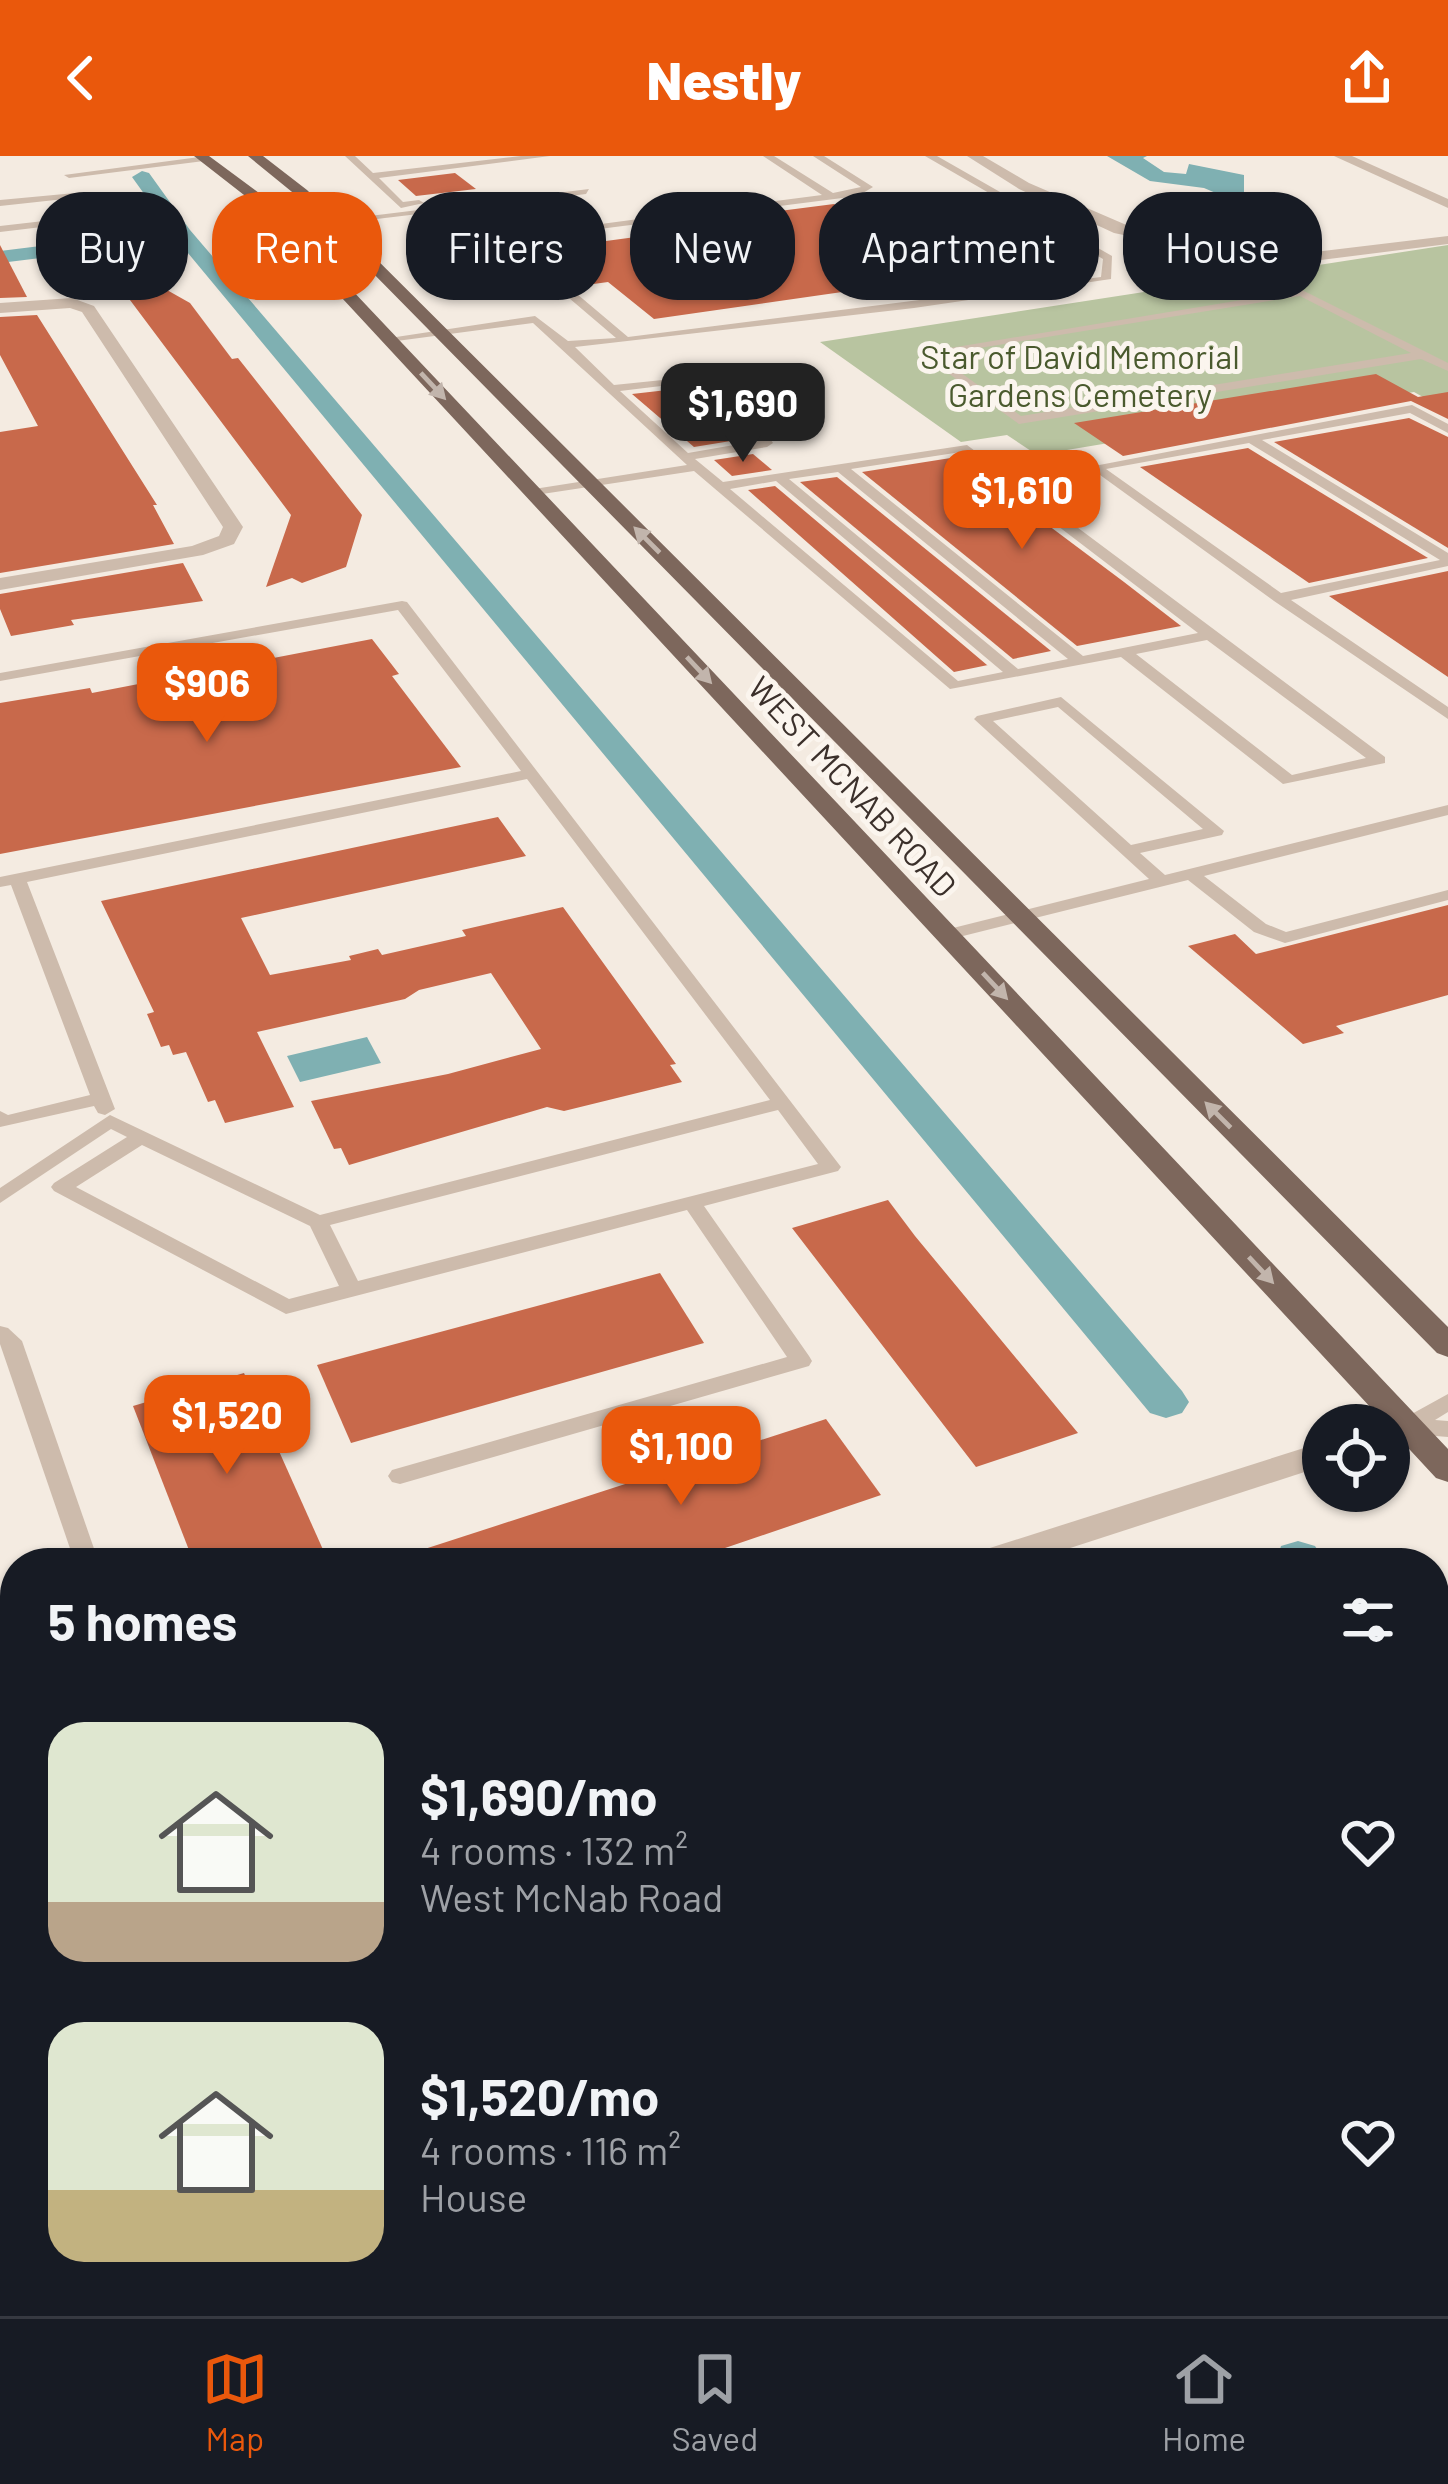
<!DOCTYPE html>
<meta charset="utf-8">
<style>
body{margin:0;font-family:Barlow,sans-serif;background:#242831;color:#f1f3f6;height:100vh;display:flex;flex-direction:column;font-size:45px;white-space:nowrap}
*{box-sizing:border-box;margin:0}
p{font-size:39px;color:#9ea1a6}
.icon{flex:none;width:66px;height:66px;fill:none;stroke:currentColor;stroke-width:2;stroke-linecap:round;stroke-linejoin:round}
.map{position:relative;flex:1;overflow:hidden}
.details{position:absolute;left:0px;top:1392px;width:1449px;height:768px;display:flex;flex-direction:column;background:#171b24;border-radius:48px 48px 0 0;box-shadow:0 3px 9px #0004}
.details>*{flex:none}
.guide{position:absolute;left:36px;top:36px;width:1377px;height:108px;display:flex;gap:24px}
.buttons{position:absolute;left:1302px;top:1248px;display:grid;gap:24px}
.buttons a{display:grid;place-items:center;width:108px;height:108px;border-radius:50%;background:#171b24;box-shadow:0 3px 9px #0004;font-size:60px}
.price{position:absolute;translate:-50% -102px;padding:0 27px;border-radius:24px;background:#ea580c;color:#fff;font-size:39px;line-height:78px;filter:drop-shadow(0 3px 6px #0008)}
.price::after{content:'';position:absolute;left:50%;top:72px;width:36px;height:27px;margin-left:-18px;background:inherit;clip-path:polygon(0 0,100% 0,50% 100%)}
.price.selected{background:#222;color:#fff}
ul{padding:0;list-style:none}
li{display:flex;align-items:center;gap:36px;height:300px;padding:0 48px}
li span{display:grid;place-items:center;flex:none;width:336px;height:240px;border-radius:36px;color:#555}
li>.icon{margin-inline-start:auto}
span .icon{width:144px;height:144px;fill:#fffc;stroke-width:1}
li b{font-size:51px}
h2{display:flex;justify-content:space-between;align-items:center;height:144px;padding:0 48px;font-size:51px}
.pill{padding:0 42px;border-radius:48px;background:#171b24;box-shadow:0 3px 9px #0004;font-size:42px;line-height:108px}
.pill.selected{background:#ea580c;color:#fff}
header{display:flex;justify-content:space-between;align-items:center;height:156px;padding:0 48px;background:#ea580c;color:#fff;font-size:54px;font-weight:800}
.tabs{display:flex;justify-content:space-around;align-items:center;height:168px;border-top:3px solid #363941;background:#171b24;font-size:33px;color:#9ea1a6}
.tabs a{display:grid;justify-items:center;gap:6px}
.tabs .selected{color:#ea580c}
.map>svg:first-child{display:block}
.green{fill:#b8c4a0}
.water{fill:#7fb0b2}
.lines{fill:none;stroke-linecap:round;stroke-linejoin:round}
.canal{fill:#7fb0b2;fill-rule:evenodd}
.building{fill:#c8694b}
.path{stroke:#b9a596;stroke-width:10;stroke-dasharray:8 8;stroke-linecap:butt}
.service{fill:#cdbbac;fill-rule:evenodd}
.minor{fill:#cdbbac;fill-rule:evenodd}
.primary{fill:#7d675c;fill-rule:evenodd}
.oneway{fill:#c2b5ac}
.labels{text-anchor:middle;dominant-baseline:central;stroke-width:10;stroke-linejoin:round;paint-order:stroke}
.far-park-label{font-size:33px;fill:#4a5a2e;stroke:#fbf5ee}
.far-street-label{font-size:33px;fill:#3b302b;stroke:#fbf5ee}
</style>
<header><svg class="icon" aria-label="back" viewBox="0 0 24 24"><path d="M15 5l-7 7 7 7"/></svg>Nestly<svg class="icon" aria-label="share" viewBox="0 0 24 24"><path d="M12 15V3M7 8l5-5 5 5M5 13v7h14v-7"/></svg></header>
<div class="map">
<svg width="1448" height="2160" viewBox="0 0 1448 2160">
<rect width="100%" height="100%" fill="#f4ebe1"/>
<polygon class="green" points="1448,89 1448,255 1414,236 1037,299 1007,279 961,286 820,186"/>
<g class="water">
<polygon points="1107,0 1147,0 1143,2 1164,16 1186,18 1189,8 1244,19 1244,38 1230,43 1204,32 1150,25"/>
<polygon points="367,881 381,907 300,926 287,900"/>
</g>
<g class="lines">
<g class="canal">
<polygon points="142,15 149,17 190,74 1182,1235 1189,1246 1182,1257 1166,1262 1150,1257 178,85 0,107 0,95 170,74 132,21"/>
<polygon points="1298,1385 1315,1390 1326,1407 1276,1407 1281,1390"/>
<polygon points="1434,1546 1448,1551 1448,1605 1434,1600"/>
<polygon points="1448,2001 1448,2060 1434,2065 1434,2006"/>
<polygon points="1140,2145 1232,2145 1225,2160 1133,2160"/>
</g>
</g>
<g class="building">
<polygon points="455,17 476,33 416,40 398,24"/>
<polygon points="922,45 1031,109 654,163 608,126 579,130 542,99 575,95 569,90 680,75 672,69 834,48 846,55"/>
<polygon points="0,89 27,141 0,142"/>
<polygon points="112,120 151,125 190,147 232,203 238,202 362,359 346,411 302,427 292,422 266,431 291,359"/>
<polygon points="37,159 157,349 153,349 174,388 0,417 0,276 38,270 0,199 0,161"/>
<polygon points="1376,218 1418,241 1448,236 1448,263 1411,245 1123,300 1074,267"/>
<polygon points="783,229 820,257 757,267 722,239"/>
<polygon points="676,233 690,245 699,243 733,271 724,273 737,284 694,291 632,238"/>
<polygon points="1409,262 1448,281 1448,392 1274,286"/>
<polygon points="1248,292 1428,402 1309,427 1140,311"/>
<polygon points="753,298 772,314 732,320 714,304"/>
<polygon points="957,301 1124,426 1181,470 1077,490 862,316"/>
<polygon points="837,321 1051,495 1013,503 800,326"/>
<polygon points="775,330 987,509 988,509 954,516 748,334"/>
<polygon points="183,407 203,445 71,464 74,469 11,480 0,453 0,438"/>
<polygon points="1448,415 1448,521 1329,440"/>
<polygon points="372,483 399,518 392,520 461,611 0,698 0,547 90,532 92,537"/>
<polygon points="498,661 526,700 241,762 270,819 351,804 349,800 378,793 382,799 466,780 462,774 563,751 676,908 670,909 682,926 564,955 547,951 349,1009 341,992 334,993 311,945 448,918 541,893 491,817 419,834 405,843 257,876 294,951 225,967 215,944 208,946 186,896 173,899 169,889 161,891 147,858 154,856 101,745"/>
<polygon points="1448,749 1448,839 1336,870 1344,877 1303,888 1188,790 1235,778 1256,798"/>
<polygon points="888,1044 915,1080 1078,1277 976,1311 792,1072"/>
<polygon points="660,1117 704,1187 351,1287 317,1209"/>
<polygon points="244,1217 329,1407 194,1407 133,1250"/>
<polygon points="826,1263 881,1339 681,1407 404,1407 403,1400"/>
</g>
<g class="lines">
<polyline class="path" points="1442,2160 1448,2157"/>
<g class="service">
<polygon points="207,0 204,5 69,22 64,19"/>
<polygon points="345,0 355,0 373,17 521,0 550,0 379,22 403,46 419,44 424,47 401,52"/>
<path d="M763,0H774L833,37L861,31L813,0H824L873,31L858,40L513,84L628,181L1101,121L1103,103L925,0H937L1112,100L1111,123L914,152L575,191L614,229L692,221L771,284L773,287L767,291L695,303L723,326L967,289L1385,601V607L1283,628L1121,501L950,533L694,315L529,340L528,337L534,333L687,309L533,167L389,186L383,183L535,160L568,185L616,182L502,85L453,91L448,88L822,39ZM686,227L757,285L688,297L620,235ZM961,296L1198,477L1083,500L851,313ZM838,316L1068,503L1018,513L789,323ZM776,325L1003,516L958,525L730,333ZM1207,484L1366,602L1292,619L1136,498Z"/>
<polygon points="589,33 586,38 285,74 280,71"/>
<polygon points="86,36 83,41 0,50 0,44"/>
<polygon points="70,62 79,73 71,73 67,68 0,76 0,70"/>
<path d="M1302,134L1448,207V215L1421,203L1019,268L920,197ZM1300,140L1411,197L1021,260L936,199Z"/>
<path d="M1412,249L1448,268V277L1410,257L1262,284L1448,397V410L1291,444L1448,551V563L1274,445L1089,311ZM1249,287L1440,404L1281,437L1106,313Z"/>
<path d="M402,445L407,446L841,1011L838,1015L704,1050L809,1200L812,1205L809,1210L400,1328L392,1326L388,1320L392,1314L787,1201L687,1054L286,1158L54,1035L51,1031L54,1027L127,981L111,973L0,1047V1032L110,959L320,1059L770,944L527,623L27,726L115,953L105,959L98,957L94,950L0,971V955L8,959L90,939L11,729L0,731V721L521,615L398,454L0,525V517ZM778,954L818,1008L358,1125L330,1069ZM142,989L310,1070L339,1130L289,1143L76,1031Z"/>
<path d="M1061,541L1224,675L1222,679L1140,697L1165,719L1448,649V659L1204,720L1266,768L1286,776L1448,734V744L1285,787L1254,776L1188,724L947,784L941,783V775L1149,723L974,563L977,560ZM1058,551L1203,673L1131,689L993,565Z"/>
<polygon points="0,1170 8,1172 22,1185 99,1407 75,1407 0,1188"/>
<polygon points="1448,1238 1448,1256 1435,1264 1448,1265 1448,1281 1399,1277 1395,1271 1399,1265"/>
<polygon points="1434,1763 1448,1771 1448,1805 1434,1797"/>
<polygon points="1448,1829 1448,1856 1434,1861 1434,1834"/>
<polygon points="84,2145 140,2145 135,2156 126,2160 70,2160 74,2149"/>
<polygon points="778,2145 834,2145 829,2156 820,2160 764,2160 768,2149"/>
</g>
<g class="minor">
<polygon points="967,0 983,0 1029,27 1138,74 1215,71 1298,98 1448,80 1448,88 1297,107 1214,79 1138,82 1114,77 1019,33"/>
<polygon points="1334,0 1352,0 1448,43 1448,52"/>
<polygon points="72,142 94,150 243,371 234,388 203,399 0,434 0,422 192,390 219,380 223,371 82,156 70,152 0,157 0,147"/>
<polygon points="1323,1286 1323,1310 1024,1407 965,1407 971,1398"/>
<polygon points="15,1744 15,1783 0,1788 0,1749"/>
</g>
<g class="primary">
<polygon points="194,0 209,0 263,40 1448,1293 1448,1326 1436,1322 253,46"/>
<polygon points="248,0 263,0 307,34 1448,1171 1448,1201 1437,1197 297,40"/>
</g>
</g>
<defs><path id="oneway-solid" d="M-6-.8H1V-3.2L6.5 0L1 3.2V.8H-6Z" transform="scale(3)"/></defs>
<g class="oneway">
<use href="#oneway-solid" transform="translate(433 230) rotate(47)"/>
<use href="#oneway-solid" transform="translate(647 384) rotate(-135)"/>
<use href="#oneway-solid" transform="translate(699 514) rotate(47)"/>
<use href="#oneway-solid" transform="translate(995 830) rotate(47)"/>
<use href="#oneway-solid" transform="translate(1218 959) rotate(-135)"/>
<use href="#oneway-solid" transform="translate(1261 1114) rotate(47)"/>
</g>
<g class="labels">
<g class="far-park-label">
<text x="1080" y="200">Star of David Memorial<tspan x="1080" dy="38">Gardens Cemetery</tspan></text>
</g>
<g class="far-street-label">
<text transform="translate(853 630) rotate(47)">WEST MCNAB ROAD</text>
</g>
</g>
</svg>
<div class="buttons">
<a><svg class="icon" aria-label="locate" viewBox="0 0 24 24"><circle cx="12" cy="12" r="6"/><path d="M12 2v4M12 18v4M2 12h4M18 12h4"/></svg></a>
</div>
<b class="price selected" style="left:743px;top:309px">$1,690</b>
<b class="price" style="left:1022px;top:396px">$1,610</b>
<b class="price" style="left:207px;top:589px">$906</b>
<b class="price" style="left:227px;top:1321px">$1,520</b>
<b class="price" style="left:681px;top:1352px">$1,100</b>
<div class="guide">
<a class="pill">Buy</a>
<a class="pill selected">Rent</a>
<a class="pill">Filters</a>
<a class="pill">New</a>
<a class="pill">Apartment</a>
<a class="pill">House</a>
</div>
<section class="details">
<h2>5 homes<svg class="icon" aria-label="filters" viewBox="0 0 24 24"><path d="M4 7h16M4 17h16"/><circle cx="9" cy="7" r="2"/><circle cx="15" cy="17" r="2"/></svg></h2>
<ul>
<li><span style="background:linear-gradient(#dfe7d0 75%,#b9a48a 0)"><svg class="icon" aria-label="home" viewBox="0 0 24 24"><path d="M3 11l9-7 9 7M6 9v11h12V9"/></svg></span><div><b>$1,690/mo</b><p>4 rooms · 132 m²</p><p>West McNab Road</p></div><svg class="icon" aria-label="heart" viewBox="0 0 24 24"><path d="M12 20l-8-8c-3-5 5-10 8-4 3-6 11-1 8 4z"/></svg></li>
<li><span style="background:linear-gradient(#dfe7d0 70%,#c2b280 0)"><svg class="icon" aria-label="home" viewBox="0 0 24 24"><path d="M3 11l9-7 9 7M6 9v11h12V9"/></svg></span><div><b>$1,520/mo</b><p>4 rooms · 116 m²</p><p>House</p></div><svg class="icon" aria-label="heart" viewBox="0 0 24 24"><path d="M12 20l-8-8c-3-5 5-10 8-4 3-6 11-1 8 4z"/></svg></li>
</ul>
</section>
</div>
<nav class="tabs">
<a class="selected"><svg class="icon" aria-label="map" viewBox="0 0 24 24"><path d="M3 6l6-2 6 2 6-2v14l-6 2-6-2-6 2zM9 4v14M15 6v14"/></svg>Map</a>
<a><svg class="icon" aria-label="saved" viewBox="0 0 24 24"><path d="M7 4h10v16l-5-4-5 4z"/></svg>Saved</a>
<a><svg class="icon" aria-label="home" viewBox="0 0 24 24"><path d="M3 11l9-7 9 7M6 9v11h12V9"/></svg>Home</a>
</nav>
